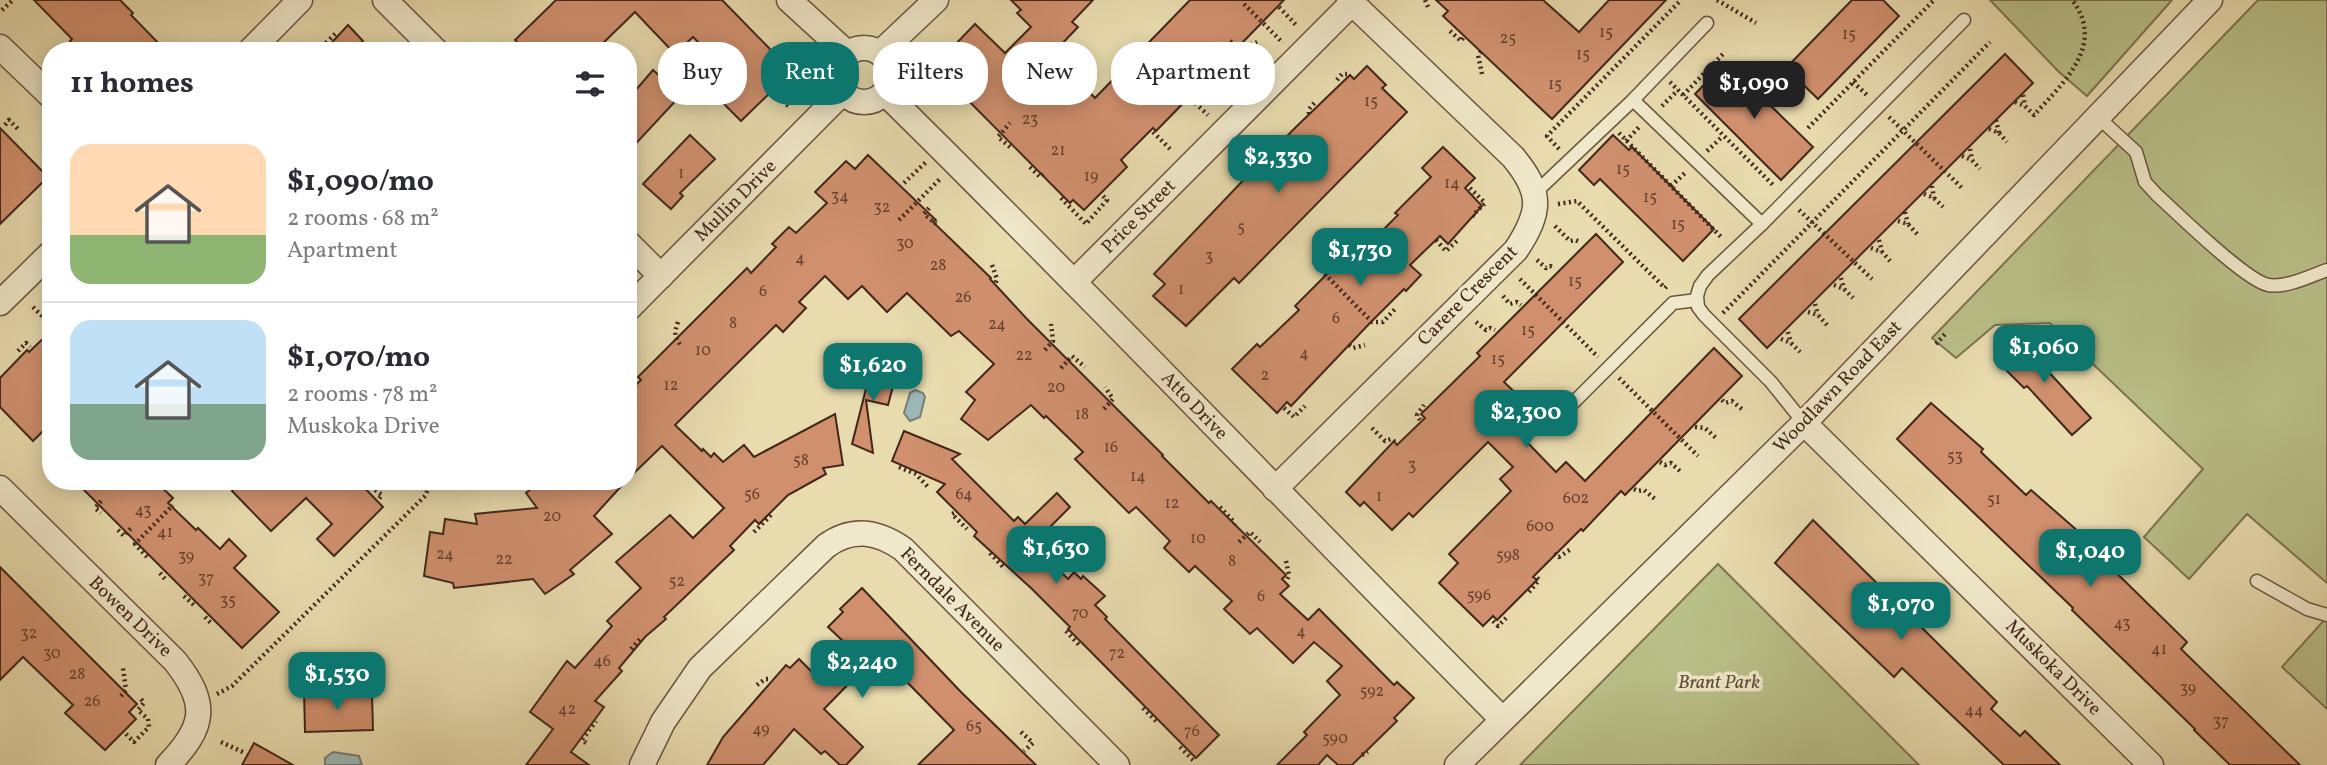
<!DOCTYPE html>
<meta charset="utf-8">
<style>
body{margin:0;font-family:Vollkorn,serif;background:#f2f2f3;color:#2b2b33;height:100vh;display:flex;flex-direction:column;font-size:26px;white-space:nowrap}
*{box-sizing:border-box;margin:0}
p{font-size:23px;color:#7c7c81}
.icon{flex:none;width:38px;height:38px;fill:none;stroke:currentColor;stroke-width:2;stroke-linecap:round;stroke-linejoin:round}
.map{position:relative;flex:1;overflow:hidden}
.side{position:absolute;left:42px;top:42px;width:595px;height:448px;display:flex;flex-direction:column;background:#fff;border-radius:28px;box-shadow:0 4px 18px #0003}
.side>*{flex:none}
.hud{position:absolute;left:658px;top:42px;width:665px;height:63px;display:flex;gap:14px}
.price{position:absolute;translate:-50% -60px;padding:0 16px;border-radius:14px;background:#0f766e;color:#fff;font-size:23px;line-height:46px;filter:drop-shadow(0 2px 4px #0008)}
.price::after{content:'';position:absolute;left:50%;top:42px;width:21px;height:16px;margin-left:-10px;background:inherit;clip-path:polygon(0 0,100% 0,50% 100%)}
.price.current{background:#222;color:#fff}
ul{padding:0;list-style:none}
li{display:flex;align-items:center;gap:21px;height:175px;padding:0 28px}
li+li{border-top:2px solid #e1e1e2}
li span{display:grid;place-items:center;flex:none;width:196px;height:140px;border-radius:21px;color:#555}
li>.icon{margin-inline-start:auto}
span .icon{width:84px;height:84px;fill:#fffc;stroke-width:1}
li b{font-size:30px}
h2{display:flex;justify-content:space-between;align-items:center;height:84px;padding:0 28px;font-size:30px}
.pill{padding:0 24px;border-radius:28px;background:#fff;box-shadow:0 4px 18px #0003;font-size:24px;line-height:63px}
.pill.current{background:#0f766e;color:#fff}
.map>svg:first-child{display:block}
.green{fill:#b9bf88;stroke:#7e7352;stroke-width:2}
.water{fill:#9cb8b6;stroke:#787e78;stroke-width:2}
.building{fill:#d0906e;stroke:#42271b;stroke-width:2}
.lines{fill:none;stroke-linecap:round;stroke-linejoin:round}
.lane-casing{stroke:#6c5440;stroke-width:15}
.street-casing{stroke:#6c5440;stroke-width:27}
.path{stroke:#42271b;stroke-width:4.5;stroke-dasharray:2 3.5;stroke-linecap:butt}
.lane{stroke:#f0e8ca;stroke-width:12}
.street{stroke:#f0e8ca;stroke-width:24}
.labels{text-anchor:middle;dominant-baseline:central;stroke-width:7;stroke-linejoin:round;paint-order:stroke}
.number-label{font-size:16px;fill:#664130}
.street-label{font-size:19px;fill:#42271b;stroke:#f0e8ca}
.park-label{font-size:19px;font-style:italic;fill:#604d36;stroke:#f0e8ca}
</style>
<div class="map">
<svg width="2327" height="765" viewBox="0 0 2327 765">
<rect width="100%" height="100%" fill="#e8dbae"/>
<filter id="stains"><feTurbulence type="fractalNoise" baseFrequency=".00286" numOctaves="4"/><feColorMatrix values="0 0 0 0 .2 0 0 0 0 .09 0 0 0 0 .02 0 0 0 .5 -.17"/></filter>
<radialGradient id="worn" r=".72"><stop offset=".6" stop-color="#630" stop-opacity="0"/><stop offset="1" stop-color="#630" stop-opacity=".3"/></radialGradient>
<g class="green">
<polygon points="1990,0 2172,0 2087,96 2059,72"/>
<polygon points="2258,0 2327,0 2327,583 2247,514 2189,579 2144,537 2203,469 2050,323 1995,325 1956,358 1932,338"/>
<polygon points="1718,564 1919,765 1520,765"/>
<polygon points="2327,617 2327,709 2282,667"/>
</g>
<g class="water">
<polygon points="915,390 923,393 925,397 920,417 910,421 904,413 910,393"/>
<circle cx="1080" cy="552" r="13"/>
<polygon points="333,752 359,756 362,765 325,765 325,758"/>
</g>
<g class="building">
<polygon points="34,0 120,0 133,13 131,15 166,51 80,51 70,41 72,39"/>
<polygon points="556,0 722,0 769,48 793,77 780,90 776,87 741,121 724,104 742,86 693,37 675,54 635,12 595,51 526,51 515,40"/>
<polygon points="1011,0 1093,0 1072,22 1078,27 1036,71 1038,74 1034,78 1059,102 1081,83 1095,98 1190,0 1284,0 1156,131 1153,128 1121,160 1127,167 1084,210 1073,200 1070,203 930,62 946,46 950,50 975,24 1005,53 1031,27 1017,13 1021,10"/>
<polygon points="1436,0 1543,0 1579,32 1609,0 1666,0 1552,119 1443,16 1448,11"/>
<polygon points="1852,0 1883,0 1899,16 1818,99 1786,68"/>
<polygon points="348,25 363,41 352,51 324,51"/>
<polygon points="2005,54 2033,83 1767,348 1739,319"/>
<polygon points="1726,62 1813,147 1781,180 1695,94"/>
<polygon points="1367,66 1386,85 1382,88 1407,112 1239,283 1234,278 1186,326 1153,296 1165,284 1154,274 1253,170 1257,174 1284,147 1280,143 1296,127 1350,75 1354,79"/>
<polygon points="653,70 681,95 628,152 628,99"/>
<polygon points="0,128 48,177 0,224"/>
<polygon points="690,135 715,159 680,193 683,196 671,209 643,184"/>
<polygon points="1613,135 1629,150 1632,147 1714,229 1683,261 1600,179 1594,185 1579,170"/>
<polygon points="1443,147 1475,178 1465,188 1482,206 1448,244 1440,236 1410,265 1421,275 1406,291 1404,289 1369,324 1291,406 1287,402 1277,413 1232,369 1257,344 1260,347 1299,310 1295,306 1354,247 1360,253 1398,215 1395,213 1431,177 1422,168"/>
<polygon points="868,155 936,220 933,222 991,278 990,279 1027,319 1163,455 1162,456 1209,503 1211,501 1286,575 1282,579 1289,586 1280,594 1308,620 1319,609 1394,685 1397,682 1414,698 1394,718 1397,721 1352,765 1338,765 1327,755 1318,765 1277,765 1307,735 1304,732 1340,695 1327,681 1342,666 1314,642 1293,663 1257,628 1250,634 1224,609 1232,601 1195,566 1189,572 1164,548 1170,541 1136,507 1129,513 1075,459 1083,452 1046,416 1044,418 1031,405 988,440 961,419 975,400 966,392 994,364 959,331 951,336 907,293 887,312 862,286 848,299 825,276 799,302 806,308 783,332 776,325 675,425 702,451 703,449 711,457 714,453 723,462 744,445 754,457 835,414 843,465 823,468 826,474 788,495 759,524 755,520 730,546 734,550 664,617 666,619 645,637 619,668 622,671 595,701 604,707 571,752 589,765 526,765 553,729 530,712 567,661 575,668 612,626 607,621 641,588 616,562 670,515 693,538 724,508 662,446 628,479 628,392 641,380 638,377 747,268 751,273 776,247 772,244 789,227 796,233 827,203 815,192 846,161 855,169"/>
<polygon points="1596,234 1623,262 1504,382 1526,403 1514,416 1531,435 1525,440 1556,472 1566,462 1585,481 1714,348 1742,376 1625,495 1621,491 1583,531 1581,529 1533,577 1537,580 1497,620 1493,616 1483,626 1439,583 1458,563 1449,554 1511,491 1500,479 1513,467 1488,442 1413,517 1409,513 1392,530 1364,502 1360,506 1346,492 1394,441 1397,445 1425,418 1421,414 1480,356 1477,353"/>
<polygon points="51,331 51,423 33,441 0,407 0,378 27,350 29,352"/>
<polygon points="2023,337 2049,364 2045,368 2091,418 2072,435 2027,386 2024,388 1999,363"/>
<polygon points="872,365 897,371 888,405 866,400 873,453 852,444"/>
<polygon points="1931,403 1983,449 1981,452 2026,495 2031,490 2096,547 2093,550 2187,642 2181,649 2300,765 2230,765 2194,730 2195,729 2072,610 2073,608 1897,439"/>
<polygon points="904,431 960,454 952,459 1014,521 1018,517 1025,524 1057,493 1070,507 1033,544 1068,579 1074,572 1081,579 1083,576 1105,596 1095,605 1107,617 1105,619 1219,735 1196,758 1091,652 1068,629 1070,627 1032,589 974,536 977,532 937,492 945,484 892,461"/>
<polygon points="75,481 155,481 173,498 168,503 196,530 198,528 220,549 229,539 246,556 234,568 279,612 242,648"/>
<polygon points="241,481 358,481 383,507 334,556 317,539 332,524 306,498 271,531 232,491"/>
<polygon points="541,481 626,481 594,516 612,534 570,570 574,574 545,594 533,579 454,588 453,583 424,576 430,532 443,534 445,519 477,524 475,514 537,508 526,493"/>
<polygon points="1813,520 1997,702 1991,709 2020,736 2025,731 2060,765 2004,765 1902,668 1894,677 1775,563"/>
<polygon points="0,567 137,704 129,712 136,719 105,750 65,713 73,705 23,657 0,680"/>
<polygon points="862,588 961,692 1036,765 918,765 954,730 902,677 899,678 890,670 881,679 867,665 824,709 863,747 846,765 840,765 825,751 821,754 794,729 763,765 707,765 723,737 786,665 790,668 799,659 813,673 845,643 828,627 843,612 840,609"/>
<polygon points="329,689 329,696 372,694 373,730 305,732 304,690"/>
<polygon points="254,743 293,765 242,765"/>
</g>
<g class="lines">
<defs>
<g id="lane">
<polyline points="1633,100 1762,224"/>
<path d="M2099,118L2136,152L2145,182L2157,195C2178,214 2245,280 2268,285C2287,288 2310,276 2327,270"/>
<polyline points="1536,192 1633,100 1707,23"/>
<polyline points="1554,422 1673,303 1697,300"/>
<polyline points="1804,423 1771,382 1704,315 1698,307 1697,296 1700,286 1708,275 1762,224 1964,20"/>
<polyline points="2257,581 2307,609 2327,615"/>
</g>
<g id="street">
<polyline points="385,0 436,51"/>
<polyline points="789,0 848,54"/>
<polyline points="0,47 51,96"/>
<circle cx="864" cy="75" r="27"/>
<polyline points="250,51 300,0"/>
<polyline points="880,53 936,0"/>
<path d="M885,93C1094,298 1295,511 1502,719"/>
<polyline points="628,243 661,276"/>
<polyline points="1074,282 1352,3"/>
<polyline points="0,303 51,253"/>
<polyline points="628,309 843,92"/>
<polyline points="1804,423 2151,765"/>
<path d="M0,488L175,661C209,704 205,727 168,765"/>
<path d="M1275,489L1516,250C1541,212 1543,193 1513,157L1349,0"/>
<path d="M642,765L663,722L700,668L826,546C852,527 877,531 903,549L1117,765"/>
<polyline points="1457,765 1804,423 2210,0"/>
</g>
</defs>
<use href="#lane" class="lane-casing"/>
<use href="#street" class="street-casing"/>
<g class="path">
<polyline points="1425,0 1428,7"/>
<polyline points="1717,0 1756,23"/>
<polyline points="1244,4 1283,43"/>
<polyline points="1279,7 1298,27"/>
<polyline points="2,10 13,0"/>
<polyline points="1450,31 1461,41 1463,38"/>
<path d="M1230,41C1240,49 1246,46 1257,42"/>
<polyline points="326,43 336,33"/>
<polyline points="73,50 74,51"/>
<polyline points="937,71 935,74 948,87"/>
<polyline points="1210,71 1220,77 1230,73"/>
<polyline points="1482,74 1478,55 1483,49"/>
<polyline points="1337,80 1342,74 1347,74"/>
<polyline points="1670,82 1775,187"/>
<polyline points="1853,82 1868,96"/>
<polyline points="1191,92 1197,97 1193,101 1208,115"/>
<polyline points="775,93 789,107"/>
<polyline points="1683,95 1725,52"/>
<polyline points="2023,95 2025,106"/>
<path d="M2015,102L2025,106L2034,115C2062,84 2107,45 2072,0"/>
<polyline points="1662,106 1678,90"/>
<polyline points="1309,114 1309,109 1316,101"/>
<polyline points="1889,117 1962,188"/>
<polyline points="1996,120 1999,133"/>
<polyline points="5,125 9,120 18,129"/>
<polyline points="1808,128 1934,0"/>
<polyline points="1989,129 1999,133 2007,142"/>
<polyline points="1153,132 1172,151"/>
<polyline points="1619,133 1723,239"/>
<polyline points="1626,141 1640,126"/>
<polyline points="1010,147 998,137 1010,123"/>
<polyline points="1559,149 1547,136 1681,0"/>
<polyline points="1970,149 1972,160"/>
<polyline points="1707,151 1723,136"/>
<polyline points="1962,156 1972,160 1980,169"/>
<polyline points="43,165 51,158"/>
<polyline points="1030,167 1040,177 1044,173"/>
<polyline points="904,183 926,162"/>
<polyline points="1671,186 1686,172"/>
<polyline points="1932,186 1934,198"/>
<polyline points="1470,188 1485,203 1473,215 1477,218"/>
<polyline points="1924,194 1934,198 1943,207"/>
<polyline points="1061,198 1086,224 1107,200 1102,195"/>
<polyline points="1558,204 1577,201 1665,288 1667,286"/>
<polyline points="929,208 924,214 936,224"/>
<polyline points="1799,210 1872,279"/>
<polyline points="1905,212 1908,224"/>
<polyline points="899,220 940,179"/>
<polyline points="1898,221 1908,224 1917,234"/>
<polyline points="1555,226 1570,241 1575,240 1580,242"/>
<polyline points="1436,240 1446,251 1458,240"/>
<polyline points="1879,240 1882,252"/>
<polyline points="1871,248 1882,252 1890,261"/>
<polyline points="1537,260 1546,268 1550,266 1555,268"/>
<polyline points="992,265 997,279 995,285"/>
<polyline points="1317,266 1372,322 1383,322 1395,309"/>
<polyline points="1841,278 1844,289"/>
<polyline points="1520,279 1598,357"/>
<polyline points="1834,285 1844,289 1853,298"/>
<polyline points="1503,296 1510,304 1517,302 1521,305"/>
<polyline points="1815,304 1818,315"/>
<polyline points="33,307 50,324"/>
<polyline points="1808,312 1818,315 1827,325"/>
<polyline points="1723,313 1990,42"/>
<path d="M678,322C674,333 674,337 682,347"/>
<polyline points="1476,322 1486,330 1490,328 1495,330"/>
<polyline points="1788,332 1791,343"/>
<polyline points="1781,339 1791,343 1800,352"/>
<polyline points="1936,344 1946,333"/>
<polyline points="1349,345 1353,348 1365,345"/>
<polyline points="1045,350 1053,341 1051,324"/>
<polyline points="18,351 26,343 30,347"/>
<polyline points="1061,368 1072,356 1085,367"/>
<polyline points="1619,378 1698,456"/>
<polyline points="1722,400 1725,403 1732,401 1743,410"/>
<polyline points="1284,408 1294,417 1305,406"/>
<polyline points="1104,409 1113,399 1105,387"/>
<polyline points="1420,420 1417,415 1424,405"/>
<polyline points="1695,427 1705,428 1716,438"/>
<polyline points="1372,428 1385,441 1391,439 1398,444"/>
<polyline points="1660,462 1665,465 1671,463 1681,472"/>
<polyline points="899,467 916,474 928,487"/>
<polyline points="1634,489 1638,491 1644,490 1655,499"/>
<polyline points="375,490 382,495 379,499"/>
<polyline points="101,501 95,508 101,513"/>
<polyline points="1220,507 1235,523 1232,527"/>
<polyline points="954,513 952,514 967,529"/>
<polyline points="118,530 124,536 131,528"/>
<polyline points="754,532 771,515"/>
<polyline points="1239,542 1250,532 1260,542"/>
<polyline points="990,553 1004,568"/>
<polyline points="1554,554 1559,557 1571,549"/>
<polyline points="147,557 135,544 173,505"/>
<polyline points="1286,561 1289,575 1287,580"/>
<polyline points="160,573 165,579"/>
<polyline points="1529,592 1539,580 1535,575"/>
<polyline points="184,596 196,607"/>
<polyline points="205,617 211,623"/>
<polyline points="1493,621 1498,626 1506,618"/>
<polyline points="1066,631 1081,647"/>
<polyline points="631,649 641,638"/>
<polyline points="757,685 765,679 769,679"/>
<polyline points="217,694 232,686 426,495 430,481"/>
<polyline points="121,696 126,690 123,668"/>
<polyline points="1143,708 1158,723"/>
<polyline points="1021,732 1033,743 1024,751"/>
<polyline points="126,734 134,742 149,727 148,719 138,710 144,703 141,699"/>
<polyline points="221,742 245,753"/>
<polyline points="586,743 582,740 596,721"/>
<polyline points="1180,747 1195,762"/>
<polyline points="1362,755 1368,752"/>
</g>
<use href="#lane" class="lane"/>
<use href="#street" class="street"/>
</g>
<g class="labels">
<g class="number-label">
<text x="1606" y="33">15</text>
<text x="1849" y="35">15</text>
<text x="1508" y="39">25</text>
<text x="1583" y="55">15</text>
<text x="1555" y="85">15</text>
<text x="1371" y="102">15</text>
<text x="1030" y="120">23</text>
<text x="1058" y="151">21</text>
<text x="1623" y="170">15</text>
<text x="681" y="174">1</text>
<text x="1091" y="177">19</text>
<text x="1452" y="184">14</text>
<text x="840" y="197">34</text>
<text x="1650" y="198">15</text>
<text x="882" y="208">32</text>
<text x="1678" y="225">15</text>
<text x="1241" y="228">5</text>
<text x="905" y="244">30</text>
<text x="1209" y="257">3</text>
<text x="800" y="259">4</text>
<text x="938" y="266">28</text>
<text x="1575" y="282">15</text>
<text x="1181" y="290">1</text>
<text x="763" y="292">6</text>
<text x="963" y="298">26</text>
<text x="1336" y="319">6</text>
<text x="733" y="324">8</text>
<text x="997" y="325">24</text>
<text x="1528" y="331">15</text>
<text x="703" y="351">10</text>
<text x="1304" y="354">4</text>
<text x="1024" y="356">22</text>
<text x="1498" y="360">15</text>
<text x="1265" y="376">2</text>
<text x="671" y="386">12</text>
<text x="1056" y="388">20</text>
<text x="1082" y="415">18</text>
<text x="1111" y="448">16</text>
<text x="1955" y="457">53</text>
<text x="801" y="461">58</text>
<text x="1412" y="466">3</text>
<text x="1138" y="477">14</text>
<text x="752" y="495">56</text>
<text x="964" y="495">64</text>
<text x="1379" y="497">1</text>
<text x="1576" y="499">602</text>
<text x="1994" y="500">51</text>
<text x="1172" y="504">12</text>
<text x="143" y="511">43</text>
<text x="552" y="517">20</text>
<text x="1540" y="527">600</text>
<text x="165" y="533">41</text>
<text x="1198" y="539">10</text>
<text x="445" y="555">24</text>
<text x="1508" y="556">598</text>
<text x="186" y="557">39</text>
<text x="504" y="560">22</text>
<text x="1232" y="562">8</text>
<text x="206" y="579">37</text>
<text x="677" y="582">52</text>
<text x="1479" y="596">596</text>
<text x="1261" y="597">6</text>
<text x="228" y="601">35</text>
<text x="1080" y="614">70</text>
<text x="2122" y="624">43</text>
<text x="1301" y="632">4</text>
<text x="29" y="634">32</text>
<text x="2159" y="650">41</text>
<text x="52" y="654">30</text>
<text x="1117" y="654">72</text>
<text x="602" y="662">46</text>
<text x="77" y="675">28</text>
<text x="2188" y="689">39</text>
<text x="1372" y="692">592</text>
<text x="92" y="702">26</text>
<text x="567" y="710">42</text>
<text x="1974" y="711">44</text>
<text x="2221" y="722">37</text>
<text x="974" y="727">65</text>
<text x="761" y="730">49</text>
<text x="1192" y="732">76</text>
<text x="1335" y="739">590</text>
</g>
<g class="street-label">
<text transform="translate(736 201) rotate(-45)">Mullin Drive</text>
<text transform="translate(1139 217) rotate(-45)">Price Street</text>
<text transform="translate(1468 296) rotate(-45)">Carere Crescent</text>
<text transform="translate(1838 387) rotate(-46)">Woodlawn Road East</text>
<text transform="translate(1194 406) rotate(46)">Atto Drive</text>
<text transform="translate(952 600) rotate(45)">Ferndale Avenue</text>
<text transform="translate(130 617) rotate(44)">Bowen Drive</text>
<text transform="translate(2053 668) rotate(45)">Muskoka Drive</text>
</g>
<g class="park-label">
<text x="1719" y="683">Brant Park</text>
</g>
</g>
<rect width="100%" height="100%" filter="url(#stains)"/>
<rect width="100%" height="100%" fill="url(#worn)"/>
</svg>
<b class="price current" style="left:1754px;top:121px">$1,090</b>
<b class="price" style="left:1278px;top:195px">$2,330</b>
<b class="price" style="left:1360px;top:288px">$1,730</b>
<b class="price" style="left:2044px;top:385px">$1,060</b>
<b class="price" style="left:873px;top:403px">$1,620</b>
<b class="price" style="left:1526px;top:450px">$2,300</b>
<b class="price" style="left:1056px;top:586px">$1,630</b>
<b class="price" style="left:2090px;top:589px">$1,040</b>
<b class="price" style="left:1901px;top:642px">$1,070</b>
<b class="price" style="left:862px;top:700px">$2,240</b>
<b class="price" style="left:337px;top:712px">$1,530</b>
<div class="hud">
<a class="pill">Buy</a>
<a class="pill current">Rent</a>
<a class="pill">Filters</a>
<a class="pill">New</a>
<a class="pill">Apartment</a>
</div>
<section class="side">
<h2>11 homes<svg class="icon" aria-label="filters" viewBox="0 0 24 24"><path d="M4 7h16M4 17h16"/><circle cx="9" cy="7" r="2"/><circle cx="15" cy="17" r="2"/></svg></h2>
<ul>
<li><span style="background:linear-gradient(#ffd9b3 65%,#8fb573 0)"><svg class="icon" aria-label="home" viewBox="0 0 24 24"><path d="M3 11l9-7 9 7M6 9v11h12V9"/></svg></span><div><b>$1,090/mo</b><p>2 rooms · 68 m²</p><p>Apartment</p></div></li>
<li><span style="background:linear-gradient(#bfe0f5 60%,#7fa58c 0)"><svg class="icon" aria-label="home" viewBox="0 0 24 24"><path d="M3 11l9-7 9 7M6 9v11h12V9"/></svg></span><div><b>$1,070/mo</b><p>2 rooms · 78 m²</p><p>Muskoka Drive</p></div></li>
</ul>
</section>
</div>
